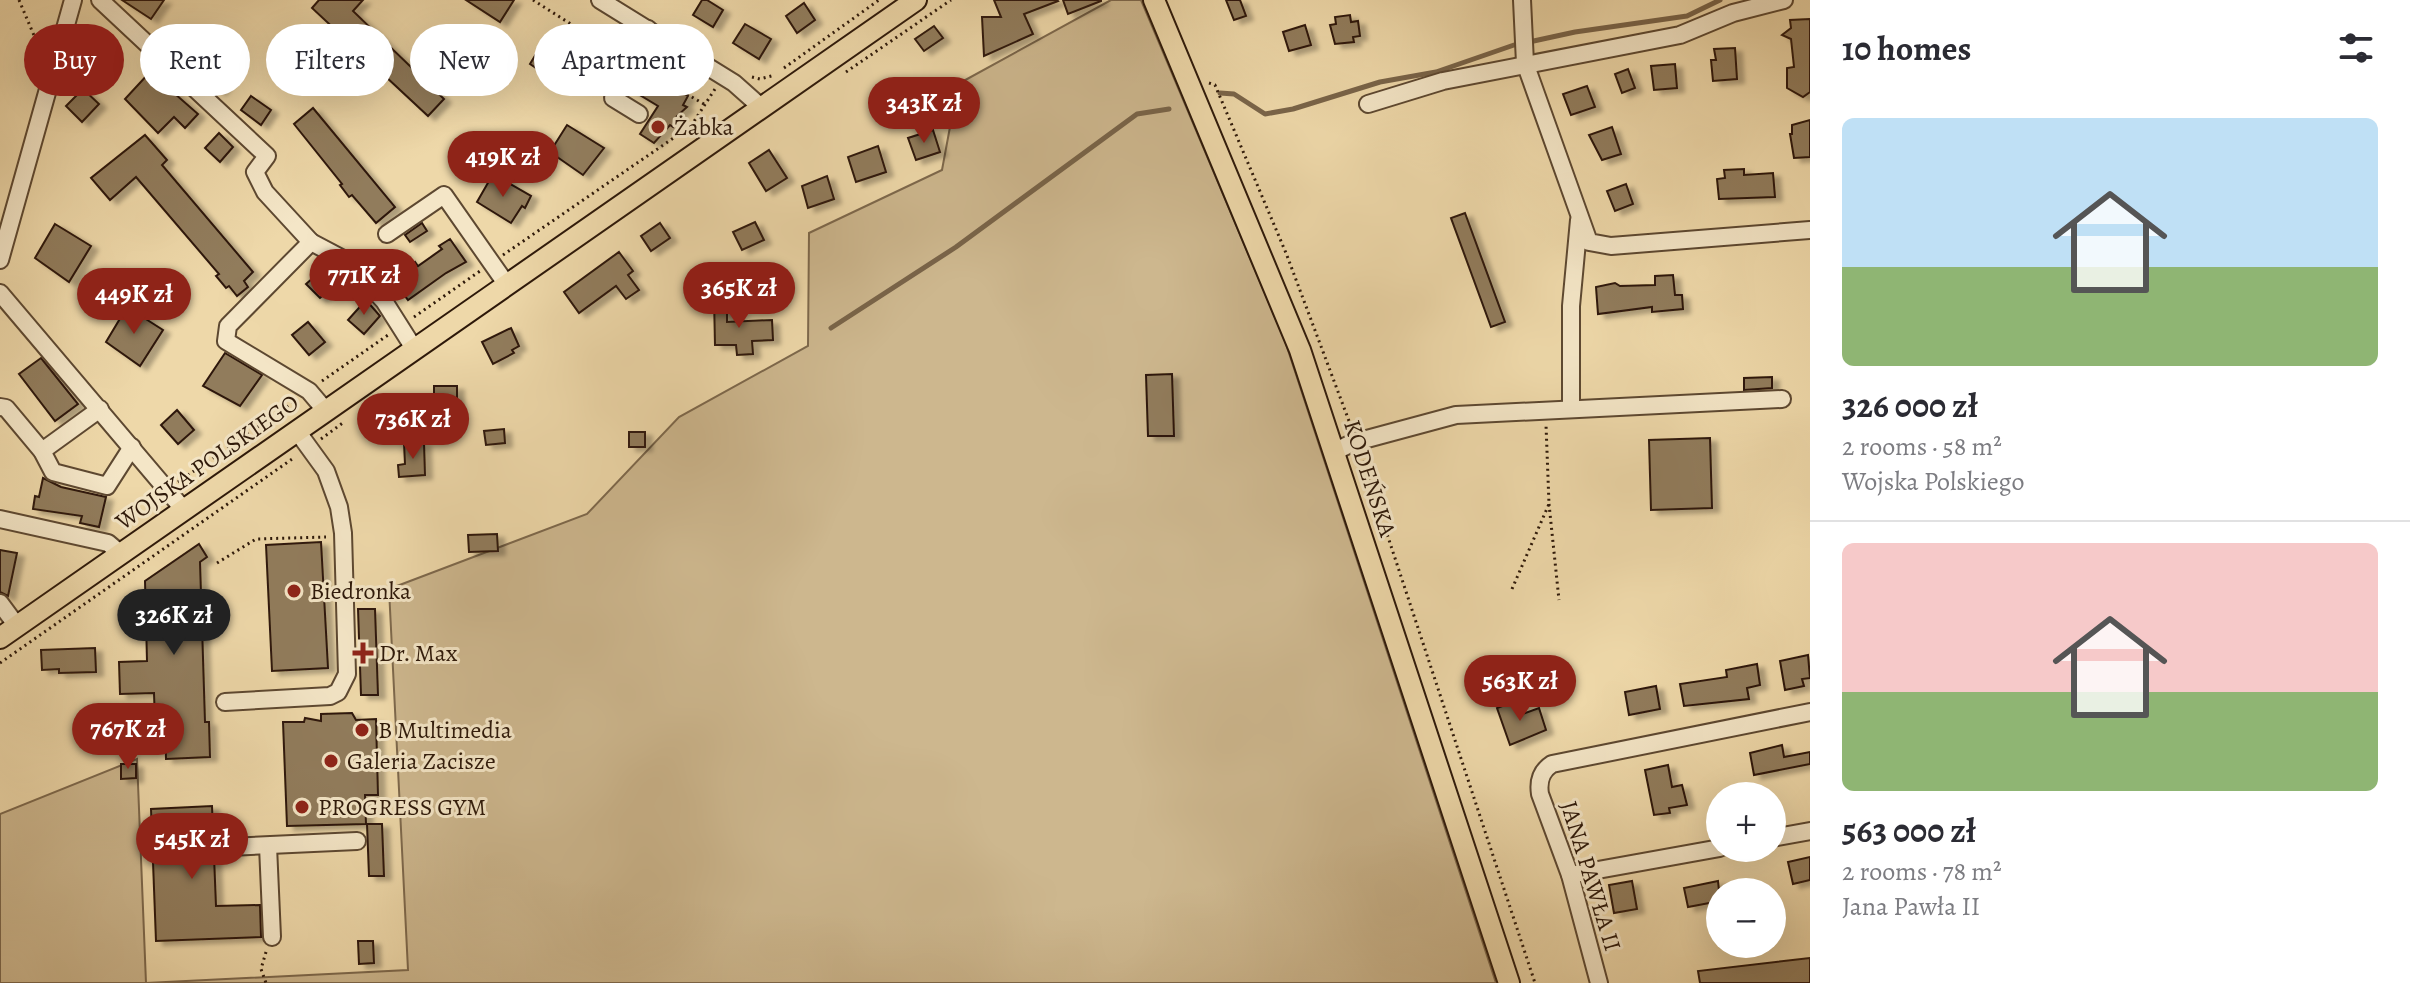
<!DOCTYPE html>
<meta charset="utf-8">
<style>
body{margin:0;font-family:Alegreya,serif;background:#f7f7f7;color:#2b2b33;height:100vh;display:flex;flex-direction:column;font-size:30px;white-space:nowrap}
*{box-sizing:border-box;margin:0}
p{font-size:26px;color:#7c7c81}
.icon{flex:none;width:44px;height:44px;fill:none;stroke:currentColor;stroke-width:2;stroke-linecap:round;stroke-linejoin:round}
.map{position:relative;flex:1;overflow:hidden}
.side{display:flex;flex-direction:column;background:#fff;width:600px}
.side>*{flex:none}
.guide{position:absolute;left:24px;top:24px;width:760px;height:72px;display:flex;gap:16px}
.fabs{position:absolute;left:1706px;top:782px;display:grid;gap:16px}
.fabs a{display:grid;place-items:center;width:80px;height:80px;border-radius:50%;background:#fff;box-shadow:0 8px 32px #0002;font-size:40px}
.price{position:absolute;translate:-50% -68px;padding:0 18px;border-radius:28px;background:#8f2418;color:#fff;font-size:26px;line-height:52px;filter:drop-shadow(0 2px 4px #0008)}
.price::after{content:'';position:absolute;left:50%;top:48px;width:24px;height:18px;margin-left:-12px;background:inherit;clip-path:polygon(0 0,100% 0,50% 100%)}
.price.active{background:#222;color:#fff}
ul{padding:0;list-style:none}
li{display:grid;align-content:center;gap:16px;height:424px;padding:0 32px}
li+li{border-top:2px solid #e1e1e2}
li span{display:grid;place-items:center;height:248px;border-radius:12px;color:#555}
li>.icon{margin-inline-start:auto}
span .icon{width:144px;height:144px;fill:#fffc;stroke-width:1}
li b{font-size:34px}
h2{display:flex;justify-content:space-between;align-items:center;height:96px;padding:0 32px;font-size:34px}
.tag{padding:0 28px;border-radius:36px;background:#fff;box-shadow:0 8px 32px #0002;font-size:28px;line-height:72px}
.tag.active{background:#8f2418;color:#fff}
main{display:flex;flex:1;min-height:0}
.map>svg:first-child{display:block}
.green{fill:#cdb78e;stroke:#7d684c;stroke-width:2}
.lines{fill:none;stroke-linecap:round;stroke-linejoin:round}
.stream{stroke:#796449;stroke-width:5}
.building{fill:#917c5c;stroke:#2d1809;stroke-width:2;filter:url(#shadow)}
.minor-casing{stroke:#5d4831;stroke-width:20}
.major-casing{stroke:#2d1809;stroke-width:24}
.path{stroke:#2d1809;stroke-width:3;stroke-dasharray:2 4;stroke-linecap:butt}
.minor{stroke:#f4e6c7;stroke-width:16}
.major{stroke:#eed8a9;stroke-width:20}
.poi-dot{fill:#8f2418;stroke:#f4e6c7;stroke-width:3}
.labels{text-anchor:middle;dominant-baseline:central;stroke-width:6;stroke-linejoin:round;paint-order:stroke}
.poi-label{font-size:24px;fill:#2d1809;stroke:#f4e6c7;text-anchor:start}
.street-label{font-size:24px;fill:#2d1809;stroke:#f4e6c7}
</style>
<main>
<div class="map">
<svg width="1810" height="983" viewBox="0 0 1810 983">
<defs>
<filter id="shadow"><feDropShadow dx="7" dy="4" stdDeviation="2" flood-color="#0004"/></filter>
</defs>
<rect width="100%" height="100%" fill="#eed8a9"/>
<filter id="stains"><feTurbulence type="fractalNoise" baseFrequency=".0025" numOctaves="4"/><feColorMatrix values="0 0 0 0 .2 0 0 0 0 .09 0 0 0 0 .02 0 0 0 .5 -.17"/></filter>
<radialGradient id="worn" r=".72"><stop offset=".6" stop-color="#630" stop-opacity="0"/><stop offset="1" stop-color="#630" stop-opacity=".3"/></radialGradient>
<polygon class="green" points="1111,0 1141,0 1285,341 1496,983 0,983 0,814 137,759 146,983 408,970 389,589 587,514 679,417 808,346 809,233 942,170 958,84"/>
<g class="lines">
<g class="stream">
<polyline points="1529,42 1575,32 1687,16 1720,0"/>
<polyline points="1220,93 1234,94 1265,114 1293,109 1380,82 1436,72 1514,45"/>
<polyline points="831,328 956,247 1137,114 1169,109"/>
</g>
</g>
<g class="building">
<polygon points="122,0 164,0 151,19"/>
<polygon points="319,0 363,0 353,11 444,99 428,116 312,8"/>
<polygon points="466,0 514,0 500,22"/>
<polygon points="702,0 707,0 723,10 713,27 693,15"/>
<polygon points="994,0 1057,0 1058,1 1024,14 1033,34 984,56 982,17 1001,17"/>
<polygon points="1063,0 1101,0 1101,1 1068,14"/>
<polygon points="1226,0 1240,0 1246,16 1234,20"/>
<polygon points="804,3 815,20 797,33 786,16"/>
<polygon points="1350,15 1351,22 1358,21 1360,36 1353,37 1354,42 1335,44 1330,25 1336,24 1335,17"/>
<polygon points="1810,19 1810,92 1803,97 1787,88 1787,68 1794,67 1791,39 1782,35 1791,28 1790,20"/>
<polygon points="745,24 771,39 759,59 733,43"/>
<polygon points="1305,25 1311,45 1289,51 1283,32"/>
<polygon points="934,26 943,38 924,51 915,39"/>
<polygon points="547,36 584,59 577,70 574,68 563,86 530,64"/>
<polygon points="183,39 230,77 219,91 169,49 174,41 179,44"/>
<polygon points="1735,48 1737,79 1713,81 1711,60 1716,60 1714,49"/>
<polygon points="1675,64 1677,88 1654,90 1651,66"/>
<polygon points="640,69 688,96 683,105 687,107 677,116 673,127 670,125 654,143 640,134 658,106 630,89"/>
<polygon points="1628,69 1635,88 1622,93 1615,74"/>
<polygon points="150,72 198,114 185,128 174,117 158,133 125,99"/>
<polygon points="1587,86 1595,107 1571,115 1563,94"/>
<polygon points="83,89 99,104 82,122 66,106"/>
<polygon points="251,96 271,110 261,125 241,110"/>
<polygon points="313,108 395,207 376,223 352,195 349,197 340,185 342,184 294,124"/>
<polygon points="1810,120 1810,157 1794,158 1790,134 1792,134 1792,125"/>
<polygon points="567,125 604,148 583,175 550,152"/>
<polygon points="1612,127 1621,154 1602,160 1589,135"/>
<polygon points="933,130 940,152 916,160 908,138"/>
<polygon points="219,133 233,147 220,162 205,148"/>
<polygon points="145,135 167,160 162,165 253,272 244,281 248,287 237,296 229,286 226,288 216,276 219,274 136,177 110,200 91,178"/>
<polygon points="878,146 886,172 856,182 848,157"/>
<polygon points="769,150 787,178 766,191 749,163"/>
<polygon points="1744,169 1744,175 1773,173 1775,197 1719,199 1717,179 1725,178 1724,170"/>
<polygon points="493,174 531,196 525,208 522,206 511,223 477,202"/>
<polygon points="827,176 834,199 808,208 802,186"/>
<polygon points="1626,184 1633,204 1615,211 1607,191"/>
<polygon points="1465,213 1505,322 1491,327 1451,218"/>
<polygon points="755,222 764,240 742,250 733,232"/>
<polygon points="422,223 427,231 410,242 405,235"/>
<polygon points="660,223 670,238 651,251 641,236"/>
<polygon points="55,224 91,246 69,282 35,258"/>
<polygon points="450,239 466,262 446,273 408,300 394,281 401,276 400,273 415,262 418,266 442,249 439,246"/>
<polygon points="619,252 633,271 628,275 639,290 626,299 616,286 579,313 564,292"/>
<polygon points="756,265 772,265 772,280 757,281"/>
<polygon points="1673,275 1675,295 1682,295 1683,309 1652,312 1652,307 1598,314 1596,287 1615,283 1620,286 1655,285 1655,276"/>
<polygon points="315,276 329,290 320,298 306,284"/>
<polygon points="714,297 727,297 727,322 772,320 773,340 752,341 753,354 737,355 736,345 715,345"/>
<polygon points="366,300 380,316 364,334 348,320"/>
<polygon points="127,307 163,330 140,366 106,342"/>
<polygon points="308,322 325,342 309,355 292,335"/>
<polygon points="511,328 519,346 512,350 514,353 493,364 482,342"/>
<polygon points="225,353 262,375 240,406 203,386"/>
<polygon points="41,358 78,404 55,421 19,374"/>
<polygon points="1172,374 1174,436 1148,436 1146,375"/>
<polygon points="1772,377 1772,388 1744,390 1744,378"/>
<rect x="434" y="386" width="23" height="20"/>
<polygon points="399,405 410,421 392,433 387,433 377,418"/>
<polygon points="177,410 194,430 178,444 161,425"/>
<polygon points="504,429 505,443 486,445 484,431"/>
<rect x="629" y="432" width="16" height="15"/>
<polygon points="1710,438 1712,508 1651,510 1649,440"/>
<polygon points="404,443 424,443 425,475 399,477 398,465 405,464"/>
<polygon points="43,478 61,487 106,497 99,527 80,523 82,516 33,509 35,496 39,497"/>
<polygon points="497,534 498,551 469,552 468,535"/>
<polygon points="321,542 328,668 272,671 266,545"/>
<polygon points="199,544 207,557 200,562 205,722 209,722 210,757 166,759 165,722 155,723 154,693 120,694 119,662 147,661 145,581"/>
<polygon points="0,550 17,553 8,596 0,592"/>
<polygon points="358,609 375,609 378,695 361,695"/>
<polygon points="95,648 96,672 59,673 59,669 42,670 41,650"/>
<polygon points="1808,655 1810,678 1802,679 1804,686 1785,690 1780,661"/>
<polygon points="1757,664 1760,685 1747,688 1749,699 1684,706 1680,684 1727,677 1726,670"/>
<polygon points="1656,686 1660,709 1629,715 1625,692"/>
<polygon points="1516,701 1520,715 1539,708 1546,730 1510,745 1497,708"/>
<polygon points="352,713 356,720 376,719 378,795 365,795 366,824 287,826 283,722 304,722 305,718 321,721 321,714"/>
<polygon points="1782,745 1784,757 1810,752 1810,764 1754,775 1750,753"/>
<polygon points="121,764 136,764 136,778 121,779"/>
<polygon points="1668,765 1672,787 1682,785 1687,805 1669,808 1670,813 1654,815 1645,770"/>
<polygon points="212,806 216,906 260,905 261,937 156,941 151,809"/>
<polygon points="367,824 382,824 384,876 369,876"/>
<polygon points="1810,857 1810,880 1793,884 1788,862"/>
<polygon points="1632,881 1637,909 1614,913 1609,885"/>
<polygon points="1718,881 1720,901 1688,907 1684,888"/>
<polygon points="358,941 373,941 374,963 359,964"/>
<polygon points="1810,958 1810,983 1700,983 1698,971"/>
</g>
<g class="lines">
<defs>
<g id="minor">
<polyline points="100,0 267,156 255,172 265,192 311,242 228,326 226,341 309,391 326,411"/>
<polyline points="600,0 734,83 761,107"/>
<polyline points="1522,0 1525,63 1589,242 1611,246 1810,230"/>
<polyline points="1368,104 1443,81 1680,35 1733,13 1784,0"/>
<polyline points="639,114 613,98 648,29"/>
<polyline points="387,234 444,195 507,285"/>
<polyline points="311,242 347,261 384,301 415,350"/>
<polyline points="0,260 73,0"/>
<polyline points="0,293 184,510"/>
<polyline points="0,407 6,408 42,451 53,472 107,486 132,447"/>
<polyline points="1571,408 1571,306 1579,220"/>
<polyline points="42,451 100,409"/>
<polyline points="1334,452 1352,443 1456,415 1782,399"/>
<polyline points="0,519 108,543 121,554"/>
<polyline points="0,603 17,626"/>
<polyline points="225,702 330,696 338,692 347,674 343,533 339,507 326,471 297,431"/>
<polyline points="1772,838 1810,831"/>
<polyline points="268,846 272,937"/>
<polyline points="229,847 357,841"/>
<polyline points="1570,875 1720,848"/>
<path d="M1599,983L1570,875L1540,794C1538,781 1541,771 1552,764L1810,712"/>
</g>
<g id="major">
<polyline points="1154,0 1300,350 1509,983"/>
<polyline points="0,638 916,0"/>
</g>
</defs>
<use href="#minor" class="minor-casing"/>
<use href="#major" class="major-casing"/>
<g class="path">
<polyline points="19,0 41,52"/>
<polyline points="533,0 618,54"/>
<polyline points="784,68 879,0"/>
<polyline points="645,70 704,104"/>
<polyline points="846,72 951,0"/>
<polyline points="752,77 760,79 775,75"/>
<polyline points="1209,83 1215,85 1286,253 1352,429"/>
<polyline points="503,255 691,126 715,89"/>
<polyline points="414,317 480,271"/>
<polyline points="322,381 388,335"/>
<polyline points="321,439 344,422"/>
<polyline points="1361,455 1535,983"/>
<polyline points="178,482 297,400"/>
<polyline points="1549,504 1559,600"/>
<polyline points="217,563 256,539 326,537"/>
<polyline points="1512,589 1549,504 1546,425"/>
<polyline points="0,663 295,457"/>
<polyline points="266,952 261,969 266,983"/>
</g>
<use href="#minor" class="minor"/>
<use href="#major" class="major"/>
</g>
<g class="poi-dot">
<circle cx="658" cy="127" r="8"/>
<circle cx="294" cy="591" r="8"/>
<path d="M359 641h8v8h8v8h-8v8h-8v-8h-8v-8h8z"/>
<circle cx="362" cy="730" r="8"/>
<circle cx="331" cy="761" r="8"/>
<circle cx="302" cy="807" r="8"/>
</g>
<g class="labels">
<g class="poi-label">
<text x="674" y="127">Żabka</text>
<text x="310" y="591">Biedronka</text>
<text x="379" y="653">Dr. Max</text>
<text x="378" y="730">B Multimedia</text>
<text x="347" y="761">Galeria Zacisze</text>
<text x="318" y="807">PROGRESS GYM</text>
</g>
<g class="street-label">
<text transform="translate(207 462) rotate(-35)">WOJSKA POLSKIEGO</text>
<text transform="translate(1370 478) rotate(72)">KODEŃSKA</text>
<text transform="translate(1591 876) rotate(73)">JANA PAWŁA II</text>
</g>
</g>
<rect width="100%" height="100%" filter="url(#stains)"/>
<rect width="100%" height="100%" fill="url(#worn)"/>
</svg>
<div class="fabs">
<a>+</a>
<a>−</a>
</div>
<b class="price" style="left:924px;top:145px">343K zł</b>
<b class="price" style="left:503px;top:199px">419K zł</b>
<b class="price" style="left:364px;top:317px">771K zł</b>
<b class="price" style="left:739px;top:330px">365K zł</b>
<b class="price" style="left:134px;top:336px">449K zł</b>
<b class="price" style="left:413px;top:461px">736K zł</b>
<b class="price active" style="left:174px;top:657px">326K zł</b>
<b class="price" style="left:1520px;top:723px">563K zł</b>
<b class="price" style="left:128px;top:771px">767K zł</b>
<b class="price" style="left:192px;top:881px">545K zł</b>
<div class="guide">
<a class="tag active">Buy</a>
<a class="tag">Rent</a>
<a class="tag">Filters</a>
<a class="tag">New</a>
<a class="tag">Apartment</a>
</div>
</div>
<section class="side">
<h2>10 homes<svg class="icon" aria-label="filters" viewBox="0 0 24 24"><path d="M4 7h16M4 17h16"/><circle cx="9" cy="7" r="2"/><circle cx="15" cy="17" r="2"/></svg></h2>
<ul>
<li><span style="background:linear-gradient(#bfe0f5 60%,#8fb573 0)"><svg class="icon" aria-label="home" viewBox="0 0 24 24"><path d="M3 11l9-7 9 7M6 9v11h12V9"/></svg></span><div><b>326 000 zł</b><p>2 rooms · 58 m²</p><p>Wojska Polskiego</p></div></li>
<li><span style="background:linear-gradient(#f6c9c9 60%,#8fb573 0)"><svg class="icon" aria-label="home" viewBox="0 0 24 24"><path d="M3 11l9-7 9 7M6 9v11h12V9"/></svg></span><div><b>563 000 zł</b><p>2 rooms · 78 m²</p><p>Jana Pawła II</p></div></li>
</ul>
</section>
</main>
